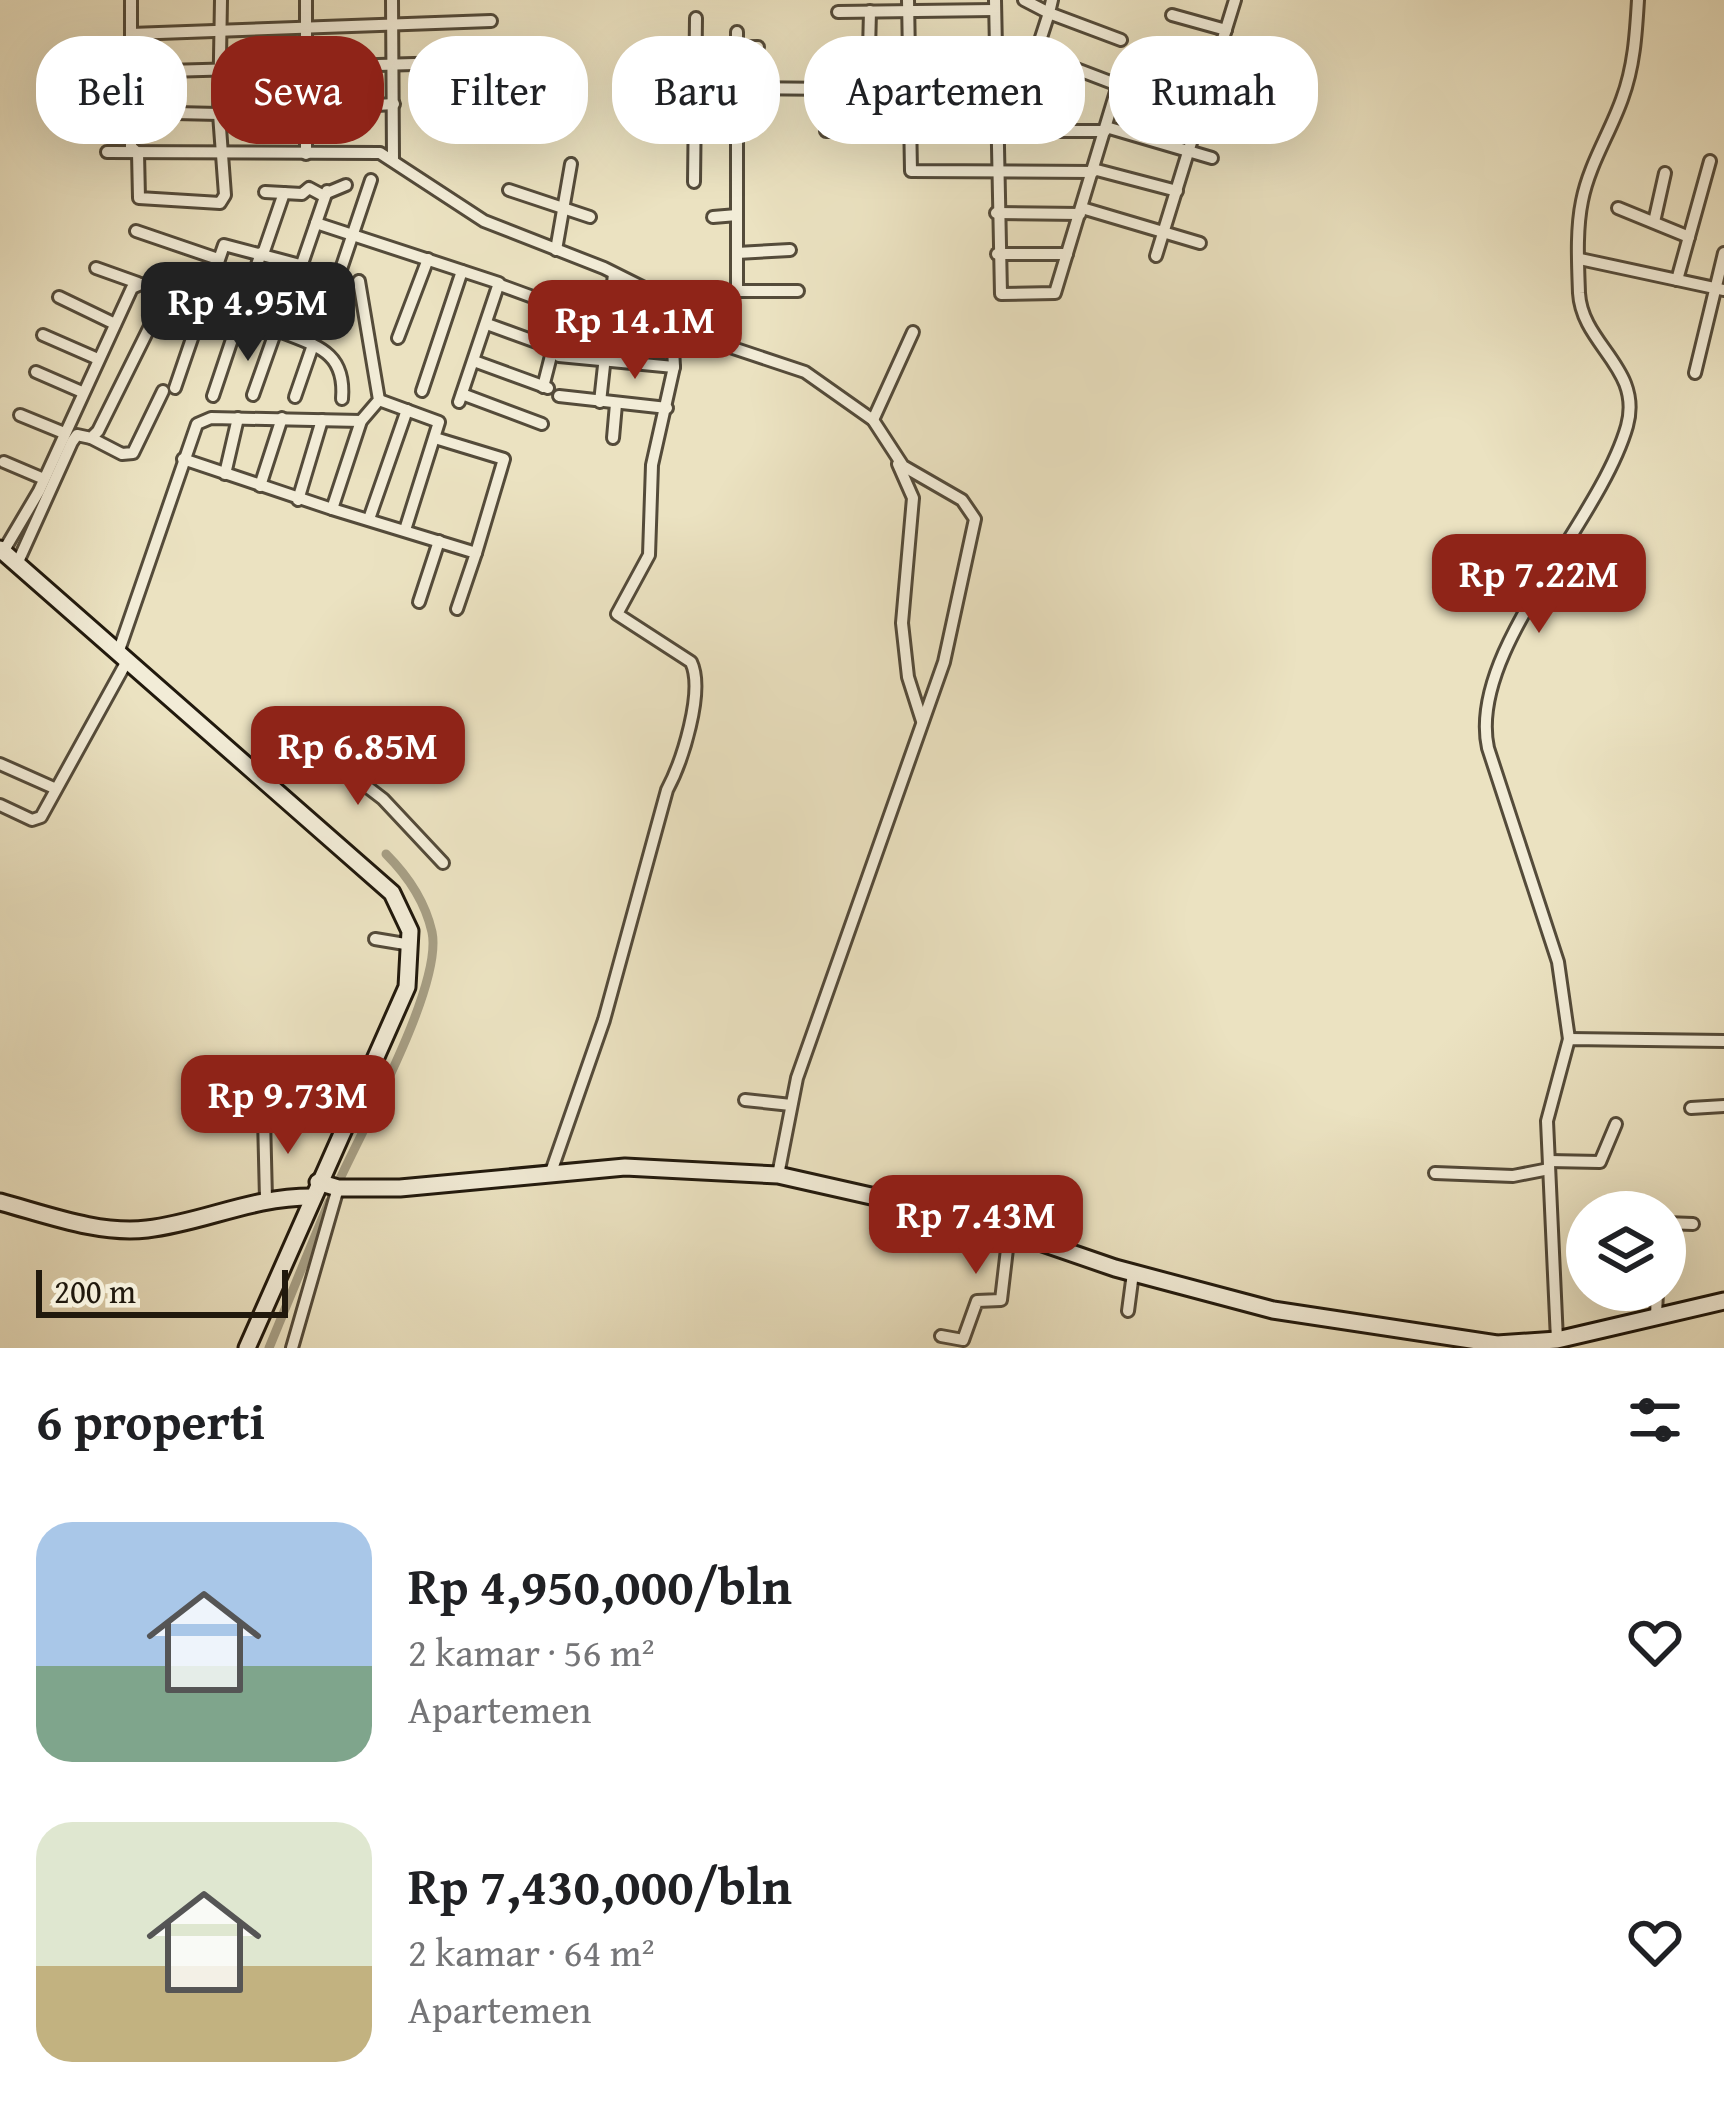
<!DOCTYPE html>
<html lang="id">
<meta charset="utf-8">
<style>
body{margin:0;font-family:"Gentium Book Plus",serif;background:#f2f2f2;color:#202124;height:100vh;display:flex;flex-direction:column;font-size:45px;white-space:nowrap}
*{box-sizing:border-box;margin:0}
p{font-size:39px;color:#757577}
.icon{flex:none;width:66px;height:66px;fill:none;stroke:currentColor;stroke-width:2;stroke-linecap:round;stroke-linejoin:round}
.map{position:relative;height:1348px;overflow:hidden}
.sheet{display:flex;flex-direction:column;background:#fff;flex:1}
.sheet>*{flex:none}
.banner{position:absolute;left:36px;top:36px;width:1653px;height:108px;display:flex;gap:24px}
.buttons{position:absolute;left:1566px;top:1191px;display:grid;gap:24px}
.buttons a{display:grid;place-items:center;width:120px;height:120px;border-radius:50%;background:#fff;box-shadow:0 12px 48px #0002;font-size:60px}
.scale{position:absolute;left:36px;bottom:30px;width:252px;box-sizing:border-box;padding-left:12px;border:6px solid #21190d;border-top:0;font-size:33px;line-height:42px;white-space:nowrap;color:#21190d;-webkit-text-stroke:9px #f2ecd7;paint-order:stroke}
.price{position:absolute;translate:-50% -102px;padding:0 27px;border-radius:24px;background:#8f2418;color:#fff;font-size:39px;line-height:78px;filter:drop-shadow(0 3px 6px #0008)}
.price::after{content:'';position:absolute;left:50%;top:72px;width:36px;height:27px;margin-left:-18px;background:inherit;clip-path:polygon(0 0,100% 0,50% 100%)}
.price.current{background:#222;color:#fff}
ul{padding:0;list-style:none}
li{display:flex;align-items:center;gap:36px;height:300px;padding:0 36px}
li span{display:grid;place-items:center;flex:none;width:336px;height:240px;border-radius:36px;color:#555}
li>.icon{margin-inline-start:auto}
span .icon{width:144px;height:144px;fill:#fffc;stroke-width:1}
li b{font-size:51px}
h2{display:flex;justify-content:space-between;align-items:center;height:144px;padding:0 36px;font-size:51px}
.tag{padding:0 42px;border-radius:48px;background:#fff;box-shadow:0 12px 48px #0002;font-size:42px;line-height:108px}
.tag.current{background:#8f2418;color:#fff}
.map>svg:first-child{display:block}
.lines{fill:none;stroke-linecap:round;stroke-linejoin:round}
.canal{stroke:#a69e84;stroke-width:9}
.street-casing{stroke:#544b3a;stroke-width:16}
.secondary-casing{stroke:#21190d;stroke-width:21}
.street{stroke:#f2ecd7;stroke-width:10}
.secondary{stroke:#f2ecd7;stroke-width:15}
</style>
<div class="map">
<svg width="1724" height="1348" viewBox="0 0 1724 1348">
<rect width="100%" height="100%" fill="#ebe2c1"/>
<filter id="stains"><feTurbulence type="fractalNoise" baseFrequency=".00167" numOctaves="4"/><feColorMatrix values="0 0 0 0 .2 0 0 0 0 .09 0 0 0 0 .02 0 0 0 .5 -.17"/></filter>
<radialGradient id="worn" r=".72"><stop offset=".6" stop-color="#630" stop-opacity="0"/><stop offset="1" stop-color="#630" stop-opacity=".3"/></radialGradient>
<g class="lines">
<g class="canal">
<path d="M339,1181C363,1128 443,985 432,932C425,901 408,876 386,854"/>
<polyline points="269,1348 329,1202"/>
</g>
<defs>
<g id="street">
<polyline points="131,0 131,147 138,153 139,198 220,203 225,195 219,114 221,0"/>
<polyline points="392,0 393,159"/>
<polyline points="908,0 911,171 1093,172"/>
<polyline points="995,0 1001,294 1055,293 1118,85"/>
<polyline points="1024,0 1049,13 1036,53"/>
<polyline points="1052,0 1049,13 1121,40"/>
<polyline points="838,12 994,10"/>
<polyline points="1172,15 1226,30"/>
<polyline points="737,32 737,291 798,291"/>
<polyline points="131,34 491,21"/>
<polyline points="696,48 758,47"/>
<polyline points="870,51 1029,51 1118,85 1270,129"/>
<polyline points="1175,57 1273,87"/>
<polyline points="131,72 485,62"/>
<polyline points="737,88 1034,91 1050,58"/>
<polyline points="824,90 826,131 1105,131"/>
<polyline points="868,91 870,11"/>
<polyline points="131,112 219,114 394,104"/>
<polyline points="1106,127 1212,158"/>
<polyline points="694,128 737,129"/>
<path d="M107,152L380,153L484,221L604,268L652,292L671,310L674,367L652,465L649,555L617,614L691,662C705,691 682,762 667,790L604,1020L551,1172"/>
<polyline points="306,154 306,0"/>
<polyline points="1093,169 1177,191"/>
<polyline points="694,182 696,18"/>
<polyline points="509,190 590,217"/>
<polyline points="265,192 302,194 309,188 322,195 346,185"/>
<polyline points="1082,208 1200,243"/>
<polyline points="1618,208 1689,237"/>
<polyline points="996,213 1080,214"/>
<polyline points="713,217 737,215"/>
<polyline points="1654,222 1665,173"/>
<polyline points="316,223 499,283 459,402"/>
<polyline points="136,231 218,259"/>
<polyline points="556,250 571,164"/>
<polyline points="737,253 790,250"/>
<polyline points="263,254 284,193"/>
<polyline points="997,254 1067,254"/>
<polyline points="1156,256 1235,0"/>
<polyline points="1580,259 1724,290"/>
<polyline points="96,268 138,283"/>
<polyline points="1677,280 1710,161"/>
<polyline points="337,281 371,180"/>
<polyline points="500,285 571,311"/>
<polyline points="59,297 115,324"/>
<polyline points="578,315 675,325"/>
<polyline points="487,324 553,348 543,387"/>
<path d="M279,331C317,346 346,352 342,399"/>
<polyline points="43,335 98,359"/>
<polyline points="398,338 428,259"/>
<polyline points="675,343 724,345 805,372 873,420 903,466 962,500 975,519 944,662 797,1078 778,1175"/>
<polyline points="559,356 674,367"/>
<polyline points="474,361 548,388"/>
<polyline points="36,372 82,392"/>
<polyline points="1695,373 1724,253"/>
<polyline points="175,388 224,245 300,265"/>
<polyline points="422,391 462,271"/>
<polyline points="462,394 542,424"/>
<polyline points="253,395 276,330"/>
<polyline points="213,396 261,253"/>
<polyline points="559,396 667,408"/>
<polyline points="295,397 313,345"/>
<polyline points="379,400 439,422 405,530"/>
<polyline points="600,402 614,274"/>
<polyline points="20,415 64,433"/>
<polyline points="873,420 913,332"/>
<polyline points="91,438 122,454 133,453 163,391"/>
<polyline points="435,438 504,459 476,553"/>
<polyline points="613,438 616,404"/>
<polyline points="183,459 332,509 361,421 379,400 359,281"/>
<polyline points="4,462 44,479"/>
<polyline points="898,464 913,498 902,623 908,677 922,721"/>
<polyline points="225,474 238,418"/>
<polyline points="260,486 282,418"/>
<polyline points="298,500 322,420"/>
<polyline points="332,509 476,553 457,609"/>
<polyline points="369,519 407,410"/>
<polyline points="3,552 39,491 132,288 141,284 168,294"/>
<polyline points="17,564 72,442 77,435 91,438 98,431 165,296 174,294 279,331 327,191"/>
<polyline points="419,602 439,541"/>
<polyline points="118,653 197,424 211,418 361,421"/>
<polyline points="0,764 54,788"/>
<polyline points="266,780 298,739 306,740 383,799 443,863"/>
<polyline points="0,805 32,820 41,817 127,661"/>
<polyline points="375,939 411,945"/>
<path d="M1569,1039L1558,962L1488,748C1467,651 1599,524 1627,426C1643,368 1582,345 1579,293C1578,264 1576,230 1582,201C1589,165 1610,133 1622,99C1634,67 1636,34 1638,0"/>
<polyline points="745,1100 791,1105"/>
<polyline points="1691,1108 1724,1106"/>
<polyline points="264,1118 266,1199"/>
<polyline points="1549,1161 1600,1162 1616,1124"/>
<polyline points="1435,1173 1513,1176 1549,1169"/>
<polyline points="1665,1223 1693,1224"/>
<polyline points="1128,1311 1133,1273"/>
<polyline points="1656,1317 1657,1290"/>
<polyline points="941,1336 963,1340 977,1301 1001,1300 1009,1232"/>
<polyline points="1557,1340 1547,1121 1569,1039 1724,1041"/>
<polyline points="292,1348 338,1188"/>
</g>
<g id="secondary">
<polyline points="0,549 392,893 410,931 407,987 247,1348"/>
<polyline points="318,1182 338,1188 400,1188 625,1167 778,1175 973,1219 1115,1268 1273,1310 1497,1344 1557,1340 1724,1301"/>
<path d="M0,1202C45,1214 100,1235 147,1229C205,1222 250,1197 312,1197"/>
</g>
</defs>
<use href="#street" class="street-casing"/>
<use href="#secondary" class="secondary-casing"/>
<use href="#street" class="street"/>
<use href="#secondary" class="secondary"/>
</g>
<rect width="100%" height="100%" filter="url(#stains)"/>
<rect width="100%" height="100%" fill="url(#worn)"/>
</svg>
<div class="buttons">
<a><svg class="icon" aria-label="layers" viewBox="0 0 24 24"><path d="M12 4l9 5-9 5-9-5zM3 14l9 5 9-5"/></svg></a>
</div>
<div class="scale">200 m</div>
<b class="price current" style="left:248px;top:364px">Rp 4.95M</b>
<b class="price" style="left:635px;top:382px">Rp 14.1M</b>
<b class="price" style="left:1539px;top:636px">Rp 7.22M</b>
<b class="price" style="left:358px;top:808px">Rp 6.85M</b>
<b class="price" style="left:288px;top:1157px">Rp 9.73M</b>
<b class="price" style="left:976px;top:1277px">Rp 7.43M</b>
<div class="banner">
<a class="tag">Beli</a>
<a class="tag current">Sewa</a>
<a class="tag">Filter</a>
<a class="tag">Baru</a>
<a class="tag">Apartemen</a>
<a class="tag">Rumah</a>
</div>
</div>
<section class="sheet">
<h2>6 properti<svg class="icon" aria-label="filters" viewBox="0 0 24 24"><path d="M4 7h16M4 17h16"/><circle cx="9" cy="7" r="2"/><circle cx="15" cy="17" r="2"/></svg></h2>
<ul>
<li><span style="background:linear-gradient(#a9c7e8 60%,#7fa58c 0)"><svg class="icon" aria-label="home" viewBox="0 0 24 24"><path d="M3 11l9-7 9 7M6 9v11h12V9"/></svg></span><div><b>Rp 4,950,000/bln</b><p>2 kamar · 56 m²</p><p>Apartemen</p></div><svg class="icon" aria-label="heart" viewBox="0 0 24 24"><path d="M12 20l-8-8c-3-5 5-10 8-4 3-6 11-1 8 4z"/></svg></li>
<li><span style="background:linear-gradient(#dfe7d0 60%,#c2b280 0)"><svg class="icon" aria-label="home" viewBox="0 0 24 24"><path d="M3 11l9-7 9 7M6 9v11h12V9"/></svg></span><div><b>Rp 7,430,000/bln</b><p>2 kamar · 64 m²</p><p>Apartemen</p></div><svg class="icon" aria-label="heart" viewBox="0 0 24 24"><path d="M12 20l-8-8c-3-5 5-10 8-4 3-6 11-1 8 4z"/></svg></li>
</ul>
</section>
